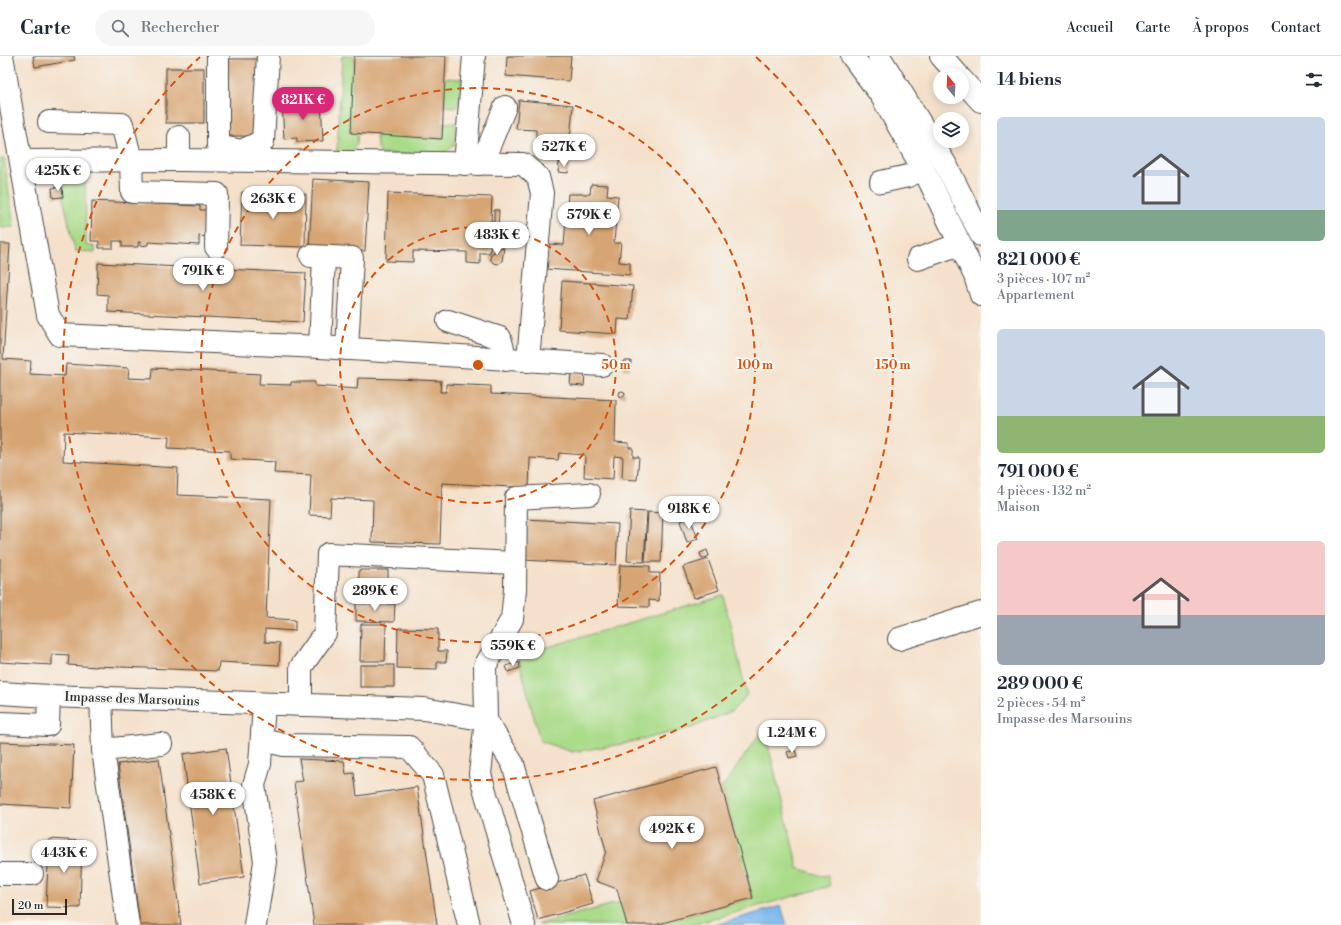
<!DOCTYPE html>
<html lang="fr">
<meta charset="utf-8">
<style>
body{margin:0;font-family:"Libre Bodoni",serif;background:#f6f6f7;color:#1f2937;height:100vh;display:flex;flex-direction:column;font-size:15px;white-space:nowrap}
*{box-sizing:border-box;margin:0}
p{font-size:13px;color:#747a83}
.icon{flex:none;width:22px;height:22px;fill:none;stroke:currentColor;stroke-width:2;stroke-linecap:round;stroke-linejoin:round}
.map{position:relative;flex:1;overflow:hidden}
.panel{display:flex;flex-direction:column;background:#fff;width:360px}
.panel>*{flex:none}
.needle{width:26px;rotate:342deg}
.tools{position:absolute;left:933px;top:12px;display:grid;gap:8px}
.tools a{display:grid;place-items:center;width:36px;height:36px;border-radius:50%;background:#fff;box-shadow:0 2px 10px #0003;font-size:20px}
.scale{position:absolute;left:12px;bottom:10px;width:55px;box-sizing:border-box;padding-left:4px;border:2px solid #2b2b2b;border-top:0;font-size:11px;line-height:14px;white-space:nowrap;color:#2b2b2b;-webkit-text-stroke:3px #f6f6f2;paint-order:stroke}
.price{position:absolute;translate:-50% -34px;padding:0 9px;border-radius:14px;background:#fff;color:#222;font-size:13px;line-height:26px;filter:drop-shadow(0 1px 2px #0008)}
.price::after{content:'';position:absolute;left:50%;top:24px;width:12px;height:9px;margin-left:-6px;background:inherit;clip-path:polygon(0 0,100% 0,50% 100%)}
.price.on{background:#db2777;color:#fff}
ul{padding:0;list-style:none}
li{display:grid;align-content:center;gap:8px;height:212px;padding:0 16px}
li span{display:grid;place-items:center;height:124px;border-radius:6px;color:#555}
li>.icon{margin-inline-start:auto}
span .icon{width:72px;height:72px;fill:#fffc;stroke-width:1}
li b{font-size:17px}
h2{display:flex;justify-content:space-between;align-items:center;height:48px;padding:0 16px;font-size:17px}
header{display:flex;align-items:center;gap:24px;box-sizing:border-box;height:56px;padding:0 20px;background:#fff;border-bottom:1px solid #e0e1e3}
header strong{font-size:19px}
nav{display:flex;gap:22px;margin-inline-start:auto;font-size:14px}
.search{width:280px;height:36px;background:#f6f6f7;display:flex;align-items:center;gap:10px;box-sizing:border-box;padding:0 14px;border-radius:22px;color:#747a83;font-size:15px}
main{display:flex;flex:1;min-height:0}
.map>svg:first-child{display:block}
.green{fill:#aadb89;stroke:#6a835a}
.water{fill:#78b7ec;stroke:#52718c}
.building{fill:#d7a573}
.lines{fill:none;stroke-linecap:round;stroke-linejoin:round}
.minor-casing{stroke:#494643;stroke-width:24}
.minor{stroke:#fff;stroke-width:22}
.ring{fill:none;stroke:#d5540f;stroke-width:2;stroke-dasharray:7 5}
.labels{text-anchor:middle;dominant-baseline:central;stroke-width:4;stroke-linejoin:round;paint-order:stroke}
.street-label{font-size:13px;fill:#2b2b2b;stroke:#f6f6f2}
.centre{fill:#d5540f;stroke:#f6f6f2;stroke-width:2}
.ring-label{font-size:12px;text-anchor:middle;font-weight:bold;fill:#d5540f;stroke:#f6f6f2;stroke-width:4;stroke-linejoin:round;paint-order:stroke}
</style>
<header>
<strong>Carte</strong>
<div class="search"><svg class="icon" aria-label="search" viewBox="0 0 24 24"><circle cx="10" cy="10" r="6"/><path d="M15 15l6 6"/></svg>Rechercher</div>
<nav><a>Accueil</a><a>Carte</a><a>À propos</a><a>Contact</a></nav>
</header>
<main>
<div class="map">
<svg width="981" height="869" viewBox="0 0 981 869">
<rect width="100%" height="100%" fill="#f6f6f2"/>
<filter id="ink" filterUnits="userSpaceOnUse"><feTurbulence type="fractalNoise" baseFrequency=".025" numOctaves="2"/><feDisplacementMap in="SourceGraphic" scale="8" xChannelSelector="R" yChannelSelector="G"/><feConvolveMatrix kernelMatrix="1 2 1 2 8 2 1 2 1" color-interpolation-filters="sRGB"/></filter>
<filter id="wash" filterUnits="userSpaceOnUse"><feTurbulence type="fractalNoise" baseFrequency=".012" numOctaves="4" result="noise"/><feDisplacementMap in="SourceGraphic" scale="16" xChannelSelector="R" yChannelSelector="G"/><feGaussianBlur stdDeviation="0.9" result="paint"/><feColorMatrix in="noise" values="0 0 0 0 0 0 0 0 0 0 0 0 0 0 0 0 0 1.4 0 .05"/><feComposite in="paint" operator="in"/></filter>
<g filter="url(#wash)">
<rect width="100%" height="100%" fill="#f5e1cb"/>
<g class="green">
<polygon points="342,0 354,0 351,76 358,77 357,87 352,96 337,97"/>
<polygon points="445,22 462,23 459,47 456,51 444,50"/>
<polygon points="443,67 457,67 454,89 442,99 382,98 377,92 376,78 442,83"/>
<polygon points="0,103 4,103 14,171 0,172"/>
<polygon points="61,119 85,119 86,189 95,191 95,196 75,195 63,141"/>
<polygon points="723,539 747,639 732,655 691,672 622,688 572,696 540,685 518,600"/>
<polygon points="764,672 798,812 822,820 828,819 830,830 691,869 655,869 753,842 722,732"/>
<polygon points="621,846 627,869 539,869 539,868"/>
</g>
<polygon class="water" points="781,850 787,869 715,869"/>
<g id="blocks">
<g class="building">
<polygon points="33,0 74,0 75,4 35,11"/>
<polygon points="354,0 446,0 442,83 351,77"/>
<polygon points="507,0 571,0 569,25 506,20"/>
<polygon points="225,3 261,3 260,80 225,80"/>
<rect x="166" y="12" width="38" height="55"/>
<polygon points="321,44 323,85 297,86 297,82 284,83 282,45"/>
<polygon points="519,44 573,49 570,85 536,82 536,74 516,73"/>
<polygon points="559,106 569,107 568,117 558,116"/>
<polygon points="313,123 369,126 365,195 309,192"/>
<polygon points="591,128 608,129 607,139 618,140 614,187 621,187 619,206 630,207 630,219 546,213 548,188 564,189 568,138 590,138"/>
<polygon points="62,131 63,141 53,142 52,132"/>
<polygon points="242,136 306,138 305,191 240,189"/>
<polygon points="388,137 492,141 491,166 494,166 494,154 499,154 498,172 491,172 490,197 480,197 480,208 467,207 467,196 413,195 413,206 386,205"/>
<polygon points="92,145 200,150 200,154 210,154 208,181 199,180 199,189 148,186 148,189 140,190 140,186 138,186 138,191 122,191 122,185 113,185 113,192 99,192 99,185 91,185"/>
<polygon points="0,188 10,188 3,303 31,305 30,318 65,320 66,308 129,312 128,322 152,323 153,312 260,318 259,328 291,329 291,326 315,326 315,330 357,333 358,322 396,323 441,325 440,336 446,336 446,328 491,330 491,338 616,344 615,386 629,387 629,392 633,392 633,401 639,401 637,424 622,423 623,401 614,400 613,423 584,421 585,399 559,397 558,404 530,402 529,432 442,427 440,488 372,486 373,444 331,442 330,460 309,459 311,419 274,417 275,406 230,403 230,395 168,392 169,381 64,376 63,405 178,412 177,439 271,443 266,562 295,564 295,575 265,573 265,586 280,587 279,609 219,606 218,615 97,610 97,611 68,609 69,599 52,598 52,609 0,606"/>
<polygon points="496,191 504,192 502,205 498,208 493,207 490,203 491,198 496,195"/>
<polygon points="98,207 306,217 303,266 108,256 108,239 97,238"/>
<polygon points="562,225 633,230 630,264 618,263 617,278 559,274"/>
<polygon points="623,305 631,305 630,314 623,313"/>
<polygon points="571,317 585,317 584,330 570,329"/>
<circle cx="622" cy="338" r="3"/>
<polygon points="630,455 647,456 644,506 627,505"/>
<polygon points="648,456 663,457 661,506 645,506"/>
<polygon points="690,461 698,483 687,487 680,465"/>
<polygon points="525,463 618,468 616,509 523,504"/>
<polygon points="707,494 709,500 702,503 700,497"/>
<polygon points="708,503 719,534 694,542 683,511"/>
<polygon points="620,509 650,510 650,517 660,517 659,545 649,544 649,551 618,550"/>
<rect x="359" y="514" width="29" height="14"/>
<polygon points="368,533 389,533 389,545 368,544"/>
<polygon points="356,547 395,548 394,566 356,565"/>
<polygon points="361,568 386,568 385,605 360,605"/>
<polygon points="398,572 438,573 438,595 447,595 446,606 437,606 437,613 397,612"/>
<polygon points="519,606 520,612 508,616 506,610"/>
<rect x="360" y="609" width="34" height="22"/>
<polygon points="0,686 74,689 71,752 0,748"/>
<polygon points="226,692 244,821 200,827 183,698"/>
<polygon points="795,694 797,700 789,702 787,696"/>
<polygon points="159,703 181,869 140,869 118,708"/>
<polygon points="299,703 344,705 346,718 354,717 357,740 417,731 437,869 314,869 294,726 303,725"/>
<polygon points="716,711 753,842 655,869 627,869 617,833 596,825 606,795 593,745"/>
<polygon points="49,783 82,785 80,852 46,851"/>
<polygon points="584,819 593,848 538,864 530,835"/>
</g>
</g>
</g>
<g filter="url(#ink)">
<use href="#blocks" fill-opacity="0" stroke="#494643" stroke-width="1"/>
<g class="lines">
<defs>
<g id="minor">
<polyline points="2,0 48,259 60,279 320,291 602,309"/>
<polyline points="218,0 218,90 241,95 263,85 268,0"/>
<polyline points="852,0 881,39 928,122 960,188 975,220 981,239"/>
<polyline points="879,0 946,109 981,179"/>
<polyline points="941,0 958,19"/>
<polyline points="962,24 981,45"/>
<polyline points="49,66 122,68 131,104 132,136 217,138 216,191"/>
<polyline points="179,81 179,104"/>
<polyline points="21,105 179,104 523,108 538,121 542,137 528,305"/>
<polyline points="465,108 474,0"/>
<polyline points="478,108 489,90 505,51"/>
<polyline points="881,126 908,120 923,113"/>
<polyline points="311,200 352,202 347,293"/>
<polyline points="918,203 960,188"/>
<polyline points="448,265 500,282 506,304"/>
<polyline points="320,291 324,201"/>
<polyline points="899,583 981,557"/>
<polyline points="0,637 49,640 424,653 486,664 513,708 547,823"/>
<polyline points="101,641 103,694 128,869"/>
<polyline points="301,649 301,611 325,577 328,498 515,507"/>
<polyline points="0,667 48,669 49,640"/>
<polyline points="262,684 284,689 409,691 433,719 469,869"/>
<polyline points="103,694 161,688"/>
<polyline points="0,818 32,818"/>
<polyline points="255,869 265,806 254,729 260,708 264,648"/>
<polyline points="524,869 480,718 486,664 485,610 512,563 515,534 516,442 589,438"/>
</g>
</defs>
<use href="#minor" class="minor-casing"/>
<use href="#minor" class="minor"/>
</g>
</g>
<g class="ring">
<circle cx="478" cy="309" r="138"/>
<circle cx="478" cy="309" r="277"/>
<path d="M756 1A415 415 0 1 1 200 1"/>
</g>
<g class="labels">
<g class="street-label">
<text transform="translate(132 643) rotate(2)">Impasse des Marsouins</text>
</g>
</g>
<circle cx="478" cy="309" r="6" class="centre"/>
<g class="ring-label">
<text x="616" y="313">50 m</text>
<text x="755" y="313">100 m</text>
<text x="893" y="313">150 m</text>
</g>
</svg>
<div class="tools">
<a><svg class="needle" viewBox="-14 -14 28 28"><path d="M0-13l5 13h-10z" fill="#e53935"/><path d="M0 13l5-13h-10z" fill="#747a83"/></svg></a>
<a><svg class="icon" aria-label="layers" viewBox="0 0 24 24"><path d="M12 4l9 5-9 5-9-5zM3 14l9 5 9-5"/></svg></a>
</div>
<div class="scale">20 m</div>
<b class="price on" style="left:303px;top:65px">821K €</b>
<b class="price" style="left:564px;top:112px">527K €</b>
<b class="price" style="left:58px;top:136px">425K €</b>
<b class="price" style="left:273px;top:164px">263K €</b>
<b class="price" style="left:589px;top:180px">579K €</b>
<b class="price" style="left:497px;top:200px">483K €</b>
<b class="price" style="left:203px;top:236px">791K €</b>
<b class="price" style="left:689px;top:474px">918K €</b>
<b class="price" style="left:375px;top:556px">289K €</b>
<b class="price" style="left:513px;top:611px">559K €</b>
<b class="price" style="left:792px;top:698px">1.24M €</b>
<b class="price" style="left:213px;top:760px">458K €</b>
<b class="price" style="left:672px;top:794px">492K €</b>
<b class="price" style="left:64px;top:818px">443K €</b>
</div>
<section class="panel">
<h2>14 biens<svg class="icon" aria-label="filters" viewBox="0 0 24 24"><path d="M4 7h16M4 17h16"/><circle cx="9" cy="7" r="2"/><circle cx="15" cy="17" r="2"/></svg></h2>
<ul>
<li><span style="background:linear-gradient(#c9d6e8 75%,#7fa58c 0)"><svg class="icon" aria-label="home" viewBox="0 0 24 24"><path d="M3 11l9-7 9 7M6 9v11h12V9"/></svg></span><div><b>821 000 €</b><p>3 pièces · 107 m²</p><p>Appartement</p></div></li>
<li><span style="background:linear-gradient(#c9d6e8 70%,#8fb573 0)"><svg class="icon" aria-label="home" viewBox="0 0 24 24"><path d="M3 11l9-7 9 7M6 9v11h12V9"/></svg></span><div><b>791 000 €</b><p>4 pièces · 132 m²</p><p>Maison</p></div></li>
<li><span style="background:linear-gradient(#f6c9c9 60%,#9aa5b1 0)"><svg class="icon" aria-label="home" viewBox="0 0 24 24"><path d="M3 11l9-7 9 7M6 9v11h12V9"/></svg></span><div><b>289 000 €</b><p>2 pièces · 54 m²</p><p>Impasse des Marsouins</p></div></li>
</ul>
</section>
</main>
